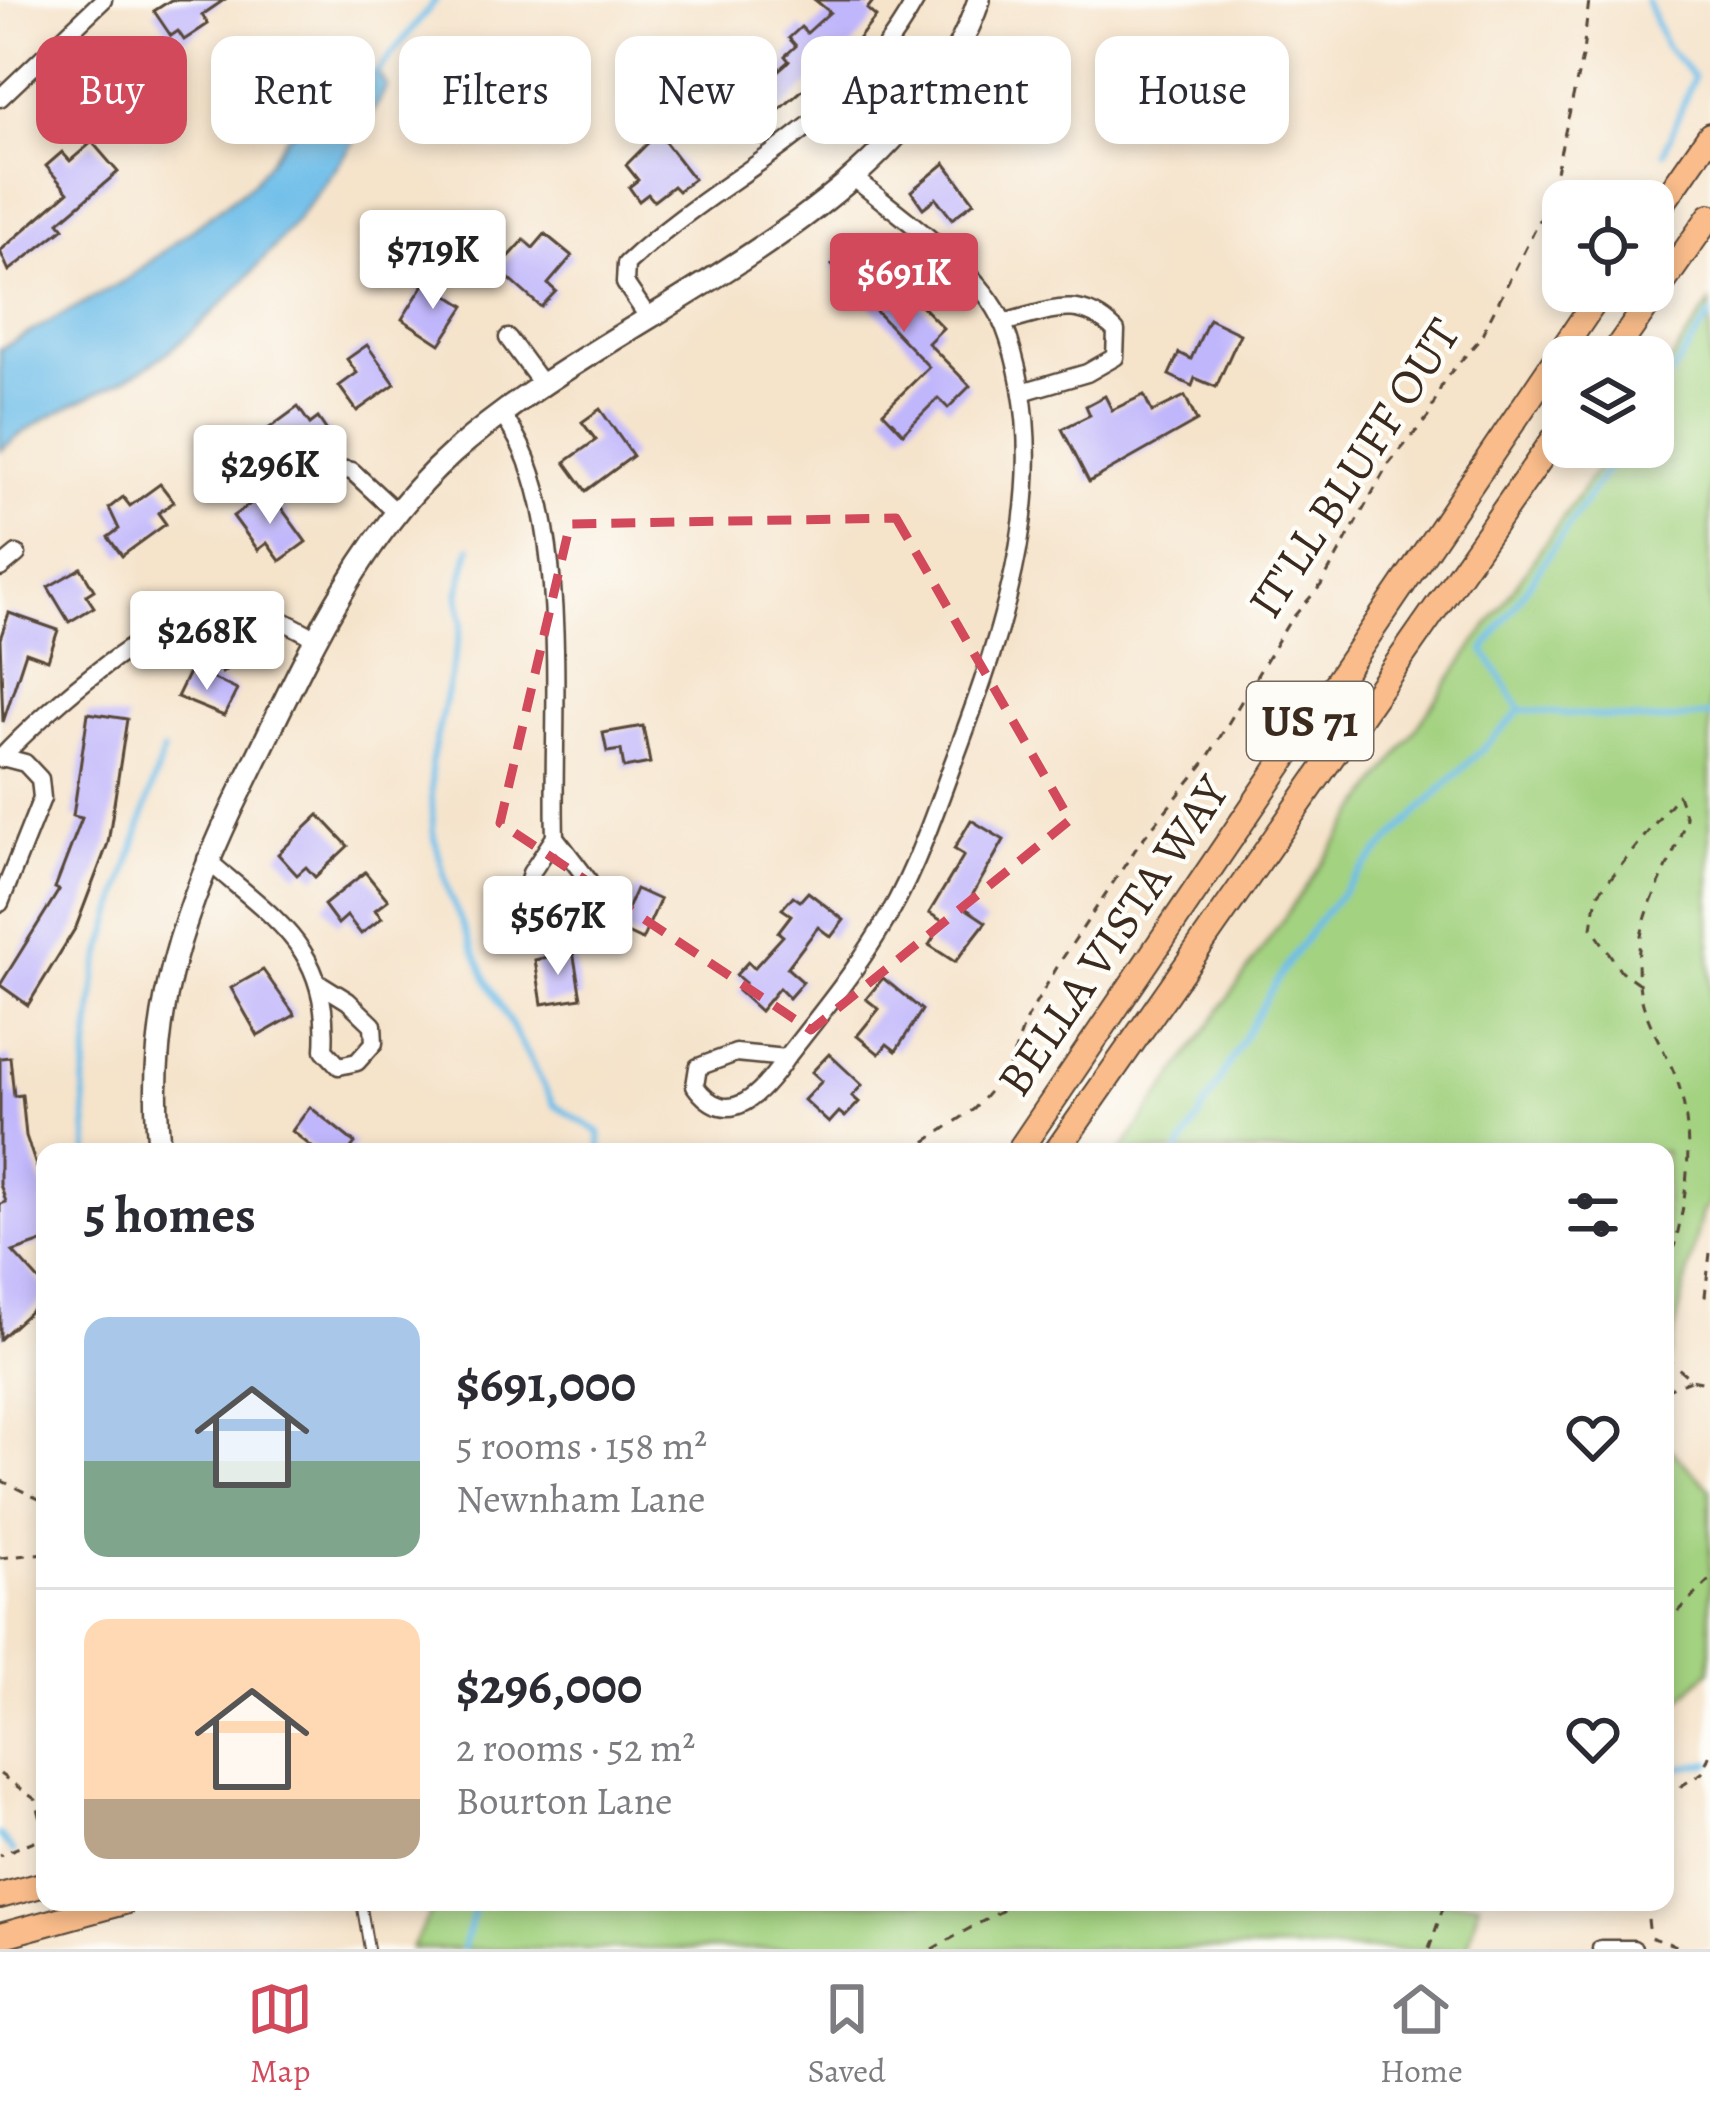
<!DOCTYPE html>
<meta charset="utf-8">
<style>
body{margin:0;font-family:Alegreya,serif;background:#f2f2f3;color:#2b2b33;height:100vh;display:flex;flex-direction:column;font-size:45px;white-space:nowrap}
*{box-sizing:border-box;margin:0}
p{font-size:39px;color:#7c7c81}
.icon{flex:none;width:66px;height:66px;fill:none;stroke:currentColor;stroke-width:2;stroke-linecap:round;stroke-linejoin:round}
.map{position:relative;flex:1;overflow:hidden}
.details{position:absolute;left:36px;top:1143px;width:1638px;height:768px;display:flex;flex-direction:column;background:#fff;border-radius:24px;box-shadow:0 6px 18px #0003}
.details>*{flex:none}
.banner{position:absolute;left:36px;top:36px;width:1638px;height:108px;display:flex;gap:24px}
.controls{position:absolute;left:1542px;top:180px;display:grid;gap:24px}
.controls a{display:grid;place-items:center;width:132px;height:132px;border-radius:24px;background:#fff;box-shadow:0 6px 18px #0003;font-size:60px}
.price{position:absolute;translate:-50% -102px;padding:0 27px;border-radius:12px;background:#fff;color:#222;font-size:39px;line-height:78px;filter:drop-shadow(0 3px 6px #0008)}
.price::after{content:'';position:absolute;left:50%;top:72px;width:36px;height:27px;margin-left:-18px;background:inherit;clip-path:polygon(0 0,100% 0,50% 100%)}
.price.on{background:#d1495b;color:#fff}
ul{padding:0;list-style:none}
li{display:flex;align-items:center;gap:36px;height:300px;padding:0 48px}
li+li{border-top:3px solid #e1e1e2}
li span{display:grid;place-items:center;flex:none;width:336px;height:240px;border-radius:24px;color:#555}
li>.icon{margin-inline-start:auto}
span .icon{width:144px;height:144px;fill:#fffc;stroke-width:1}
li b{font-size:51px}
h2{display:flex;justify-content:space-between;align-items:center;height:144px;padding:0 48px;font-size:51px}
.pill{padding:0 42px;border-radius:24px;background:#fff;box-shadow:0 6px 18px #0003;font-size:42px;line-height:108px}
.pill.on{background:#d1495b;color:#fff}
.dock{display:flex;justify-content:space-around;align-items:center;height:168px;border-top:3px solid #e1e1e2;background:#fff;font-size:33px;color:#7c7c81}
.dock a{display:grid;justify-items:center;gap:6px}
.dock .on{color:#d1495b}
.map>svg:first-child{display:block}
.green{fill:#a3d280;stroke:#6f7e4f;stroke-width:3}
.water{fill:#6ebee9;stroke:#547484;stroke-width:3}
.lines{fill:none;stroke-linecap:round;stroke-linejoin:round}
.stream{stroke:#6ebee9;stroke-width:6}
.building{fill:#c0b6fb}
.service-casing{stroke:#574638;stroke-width:12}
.minor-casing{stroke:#574638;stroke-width:21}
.tertiary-casing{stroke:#574638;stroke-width:26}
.primary-casing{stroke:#574638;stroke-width:28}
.path{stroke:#574638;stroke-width:3;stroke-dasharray:9 9;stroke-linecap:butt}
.service{stroke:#fff;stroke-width:8}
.minor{stroke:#fff;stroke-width:16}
.tertiary{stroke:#fff;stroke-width:21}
.primary{stroke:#f9bc8a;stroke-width:24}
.marked{fill:none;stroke:#d1495b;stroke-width:9;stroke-dasharray:24 15;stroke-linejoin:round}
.labels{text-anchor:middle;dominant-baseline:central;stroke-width:9;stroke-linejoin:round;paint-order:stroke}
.shield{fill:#fdfcf7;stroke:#75695f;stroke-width:3}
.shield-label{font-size:45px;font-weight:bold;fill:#3b2a1e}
.street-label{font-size:48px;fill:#3b2a1e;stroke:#fdfcf7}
</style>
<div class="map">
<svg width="1710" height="1949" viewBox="0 0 1710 1949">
<rect width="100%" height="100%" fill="#fdfcf7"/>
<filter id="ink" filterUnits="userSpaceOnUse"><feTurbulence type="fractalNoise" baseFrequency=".00833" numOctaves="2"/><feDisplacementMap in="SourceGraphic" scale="24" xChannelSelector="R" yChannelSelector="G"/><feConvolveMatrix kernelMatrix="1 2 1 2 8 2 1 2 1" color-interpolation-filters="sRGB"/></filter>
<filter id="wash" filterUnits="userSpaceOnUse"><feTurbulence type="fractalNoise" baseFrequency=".004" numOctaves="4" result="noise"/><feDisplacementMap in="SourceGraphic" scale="48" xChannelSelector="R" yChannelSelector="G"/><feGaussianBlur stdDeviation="2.7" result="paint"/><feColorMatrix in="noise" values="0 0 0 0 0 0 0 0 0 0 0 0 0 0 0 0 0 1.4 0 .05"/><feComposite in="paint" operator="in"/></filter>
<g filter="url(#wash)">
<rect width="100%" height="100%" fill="#f5e3ca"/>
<g class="green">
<polygon points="1710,303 1710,1204 1702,1212 1665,1373 1665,1152 1121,1152 1612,447 1653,447 1653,387"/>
<polygon points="1665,1444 1710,1489 1710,1670 1665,1714"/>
<polygon points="436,1902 1479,1902 1467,1949 411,1949"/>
</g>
<path class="water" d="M377,72L387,86C339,176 235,306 151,364C104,395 41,412 0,451V349L129,278L253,183L287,137L348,78Z"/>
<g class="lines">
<g class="stream">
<polyline points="1647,0 1665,45 1694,77 1664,152"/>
<polyline points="374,76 436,0"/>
<polyline points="1653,401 1710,316"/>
<polyline points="470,548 458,595 462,623 431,763 433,831 449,894 487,980 554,1105 599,1132 601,1152"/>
<polyline points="1520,709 1484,650 1622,447"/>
<polyline points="88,1152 84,1085 97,970 163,751"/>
<path d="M1178,1152C1230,1070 1270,976 1334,902C1391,834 1459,774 1521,710L1655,721L1710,715"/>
<polyline points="1665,1770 1710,1763"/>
<polyline points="0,1835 13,1852"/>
<polyline points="463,1949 476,1902"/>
</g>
</g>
<g id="blocks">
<g class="building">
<polygon points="171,0 224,0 202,15 208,24 184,40 178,31 171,36 154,11"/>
<polygon points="815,0 874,0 867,9 876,17 851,48 753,133 741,119 749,112 740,101 751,92 745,85 759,73 766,81 789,61 785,56 796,46 789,38 801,27 807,33 830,12"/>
<polygon points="658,133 694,179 678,191 673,186 654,201 648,194 639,201 629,187 638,180 626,165"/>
<polygon points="92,142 118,172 59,222 64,228 9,271 0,251 68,192 46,166 62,152 70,161"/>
<polygon points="945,163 974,202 952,219 936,198 923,208 911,191"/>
<polygon points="545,234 572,256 548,284 556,291 541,307 498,269 524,240 533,248"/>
<polygon points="858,241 943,328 928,343 970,386 948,408 938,398 903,433 883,412 929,367 832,265"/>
<polygon points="426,281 465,306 440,344 402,319"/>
<polygon points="1209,319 1240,334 1216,387 1195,378 1192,386 1169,375 1179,353 1191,359"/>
<polygon points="367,345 395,384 357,411 339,386 357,373 347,359"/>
<polygon points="1144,395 1152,412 1185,396 1197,421 1089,482 1062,429 1090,415 1086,406 1105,396 1112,410"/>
<polygon points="298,407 310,424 318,418 336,444 319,456 313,447 284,467 261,434"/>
<polygon points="600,409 633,456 586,491 565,462 596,440 582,422"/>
<polygon points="160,484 174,502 158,513 166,524 122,556 108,537 119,529 109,508 123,497 130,506"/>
<polygon points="269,491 306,542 280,561 267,543 258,550 233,516"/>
<polygon points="81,568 94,590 86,595 94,607 69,622 48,587"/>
<polygon points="9,613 58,630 48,660 26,652 3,722 0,639"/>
<polygon points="216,624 222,632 229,627 249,652 222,673 196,639"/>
<polygon points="191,668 237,690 224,716 177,697"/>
<polygon points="88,713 127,719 108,843 76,927 28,1005 0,985 59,890 55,888 82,818 73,816"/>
<polygon points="643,726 650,763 624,768 621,750 607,752 603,733"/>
<polygon points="319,815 348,846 315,877 306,867 297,875 278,854"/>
<polygon points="971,820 1004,840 965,908 986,922 955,962 929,945 944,922 929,913 964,855 954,849"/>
<polygon points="365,872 388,900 375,910 382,918 361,934 347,916 338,924 324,905"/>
<polygon points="636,889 660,900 642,940 606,923 615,903 627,909"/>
<polygon points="808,892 844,920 831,937 818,927 787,968 803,982 789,998 779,988 760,1011 738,991 745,983 736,975 748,962 754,968 783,936 778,932 791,915 782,909 793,896 800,901"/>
<polygon points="573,951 581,998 542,1004 535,960"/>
<polygon points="263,970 295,1015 258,1036 231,988"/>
<polygon points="883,978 922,1010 896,1051 887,1044 879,1054 857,1036 879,1009 866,999"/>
<polygon points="829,1054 862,1085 852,1096 859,1102 845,1117 839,1112 829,1123 804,1100 822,1081 812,1072"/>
<polygon points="10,1057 14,1096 22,1095 26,1136 45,1192 45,1241 13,1252 45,1287 45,1298 0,1339 0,1204 6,1202 0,1184 0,1058"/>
<polygon points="310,1107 355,1143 348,1152 318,1152 292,1131"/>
</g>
</g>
</g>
<g filter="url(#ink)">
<use href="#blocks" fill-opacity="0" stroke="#574638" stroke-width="3"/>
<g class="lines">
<defs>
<g id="service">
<polyline points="45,1763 45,1766"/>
<polyline points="361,1902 369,1949"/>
</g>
<g id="minor">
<polyline points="0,98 103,0"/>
<path d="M648,317L625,283L626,264C730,167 842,134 916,0"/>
<path d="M1002,323C1049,312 1078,293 1116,331L1115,357L1087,373L1022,392"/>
<polyline points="508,338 542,384"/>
<path d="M501,414C574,503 551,722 555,837L531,873L525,896L552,920L571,918L588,901V880L555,837"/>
<polyline points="326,467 352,471 396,512"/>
<polyline points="0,568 17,554"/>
<path d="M0,759C47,709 160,608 231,606C262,606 291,626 318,639"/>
<path d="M206,859C275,920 331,948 324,1050L339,1066L357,1062L374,1043L373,1025L348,1001L319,983"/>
<polyline points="0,903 42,798 40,779 25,763 2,757"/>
<path d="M786,1058C764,1091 729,1133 695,1086L698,1067L736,1053L786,1058C818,1017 851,977 878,933C911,882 931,823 952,766C1004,628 1060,469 1003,323C983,272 896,213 854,178"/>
<polyline points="1601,1949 1633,1949"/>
</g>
<path id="tertiary" d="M160,1152C143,1017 187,899 246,780C302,666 356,539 453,453C616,307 902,224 979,0"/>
<g id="primary">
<polyline points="1653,217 1710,135"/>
<polyline points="1611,357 1710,216"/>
<polyline points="1018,1152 1602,291"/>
<polyline points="1056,1152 1563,426"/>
<polyline points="0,1896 45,1884"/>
<polyline points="0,1936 124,1902"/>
</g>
</defs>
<use href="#service" class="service-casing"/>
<use href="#minor" class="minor-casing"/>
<use href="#tertiary" class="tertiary-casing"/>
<use href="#primary" class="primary-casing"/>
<g class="path">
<path d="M1638,983L1621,971L1592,928L1597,895L1678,795L1686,818C1669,877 1632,914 1639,983C1642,1021 1668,1051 1679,1086C1697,1145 1685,1219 1665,1276"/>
<polyline points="911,1152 974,1109 1008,1070 1026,1020 1060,962 1141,841 1205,762 1289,622 1321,585 1388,465 1428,417 1444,380 1479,340 1549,202 1583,53 1589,0"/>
<polyline points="1710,1253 1705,1296 1710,1297"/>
<polyline points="1665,1357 1692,1380 1710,1384"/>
<polyline points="1665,1390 1690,1380"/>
<polyline points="0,1480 45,1502"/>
<polyline points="0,1558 45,1553"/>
<polyline points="1665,1625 1710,1580"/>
<polyline points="0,1774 36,1800 44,1831 39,1839 0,1855"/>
<polyline points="1665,1796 1702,1773 1710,1753"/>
<polyline points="1646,1902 1650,1937 1686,1949"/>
<polyline points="932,1949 1018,1902"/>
<polyline points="1429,1949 1445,1902"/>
</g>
<use href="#service" class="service"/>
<use href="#minor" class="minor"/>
<use href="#tertiary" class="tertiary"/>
<use href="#primary" class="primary"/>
</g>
</g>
<path class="marked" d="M896,518L1070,820L811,1030L500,823L570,524Z"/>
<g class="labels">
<rect class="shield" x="1247" y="682" width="126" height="78" rx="9"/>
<g class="shield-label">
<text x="1310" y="721">US 71</text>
</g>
<g class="street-label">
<text transform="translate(1354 468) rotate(-57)">IT'LL BLUFF OUT</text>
<text transform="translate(1113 936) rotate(-56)">BELLA VISTA WAY</text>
</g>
</g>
</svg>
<div class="controls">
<a><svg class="icon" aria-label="locate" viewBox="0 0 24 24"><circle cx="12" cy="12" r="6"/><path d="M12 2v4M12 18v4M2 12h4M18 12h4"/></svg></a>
<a><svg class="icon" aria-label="layers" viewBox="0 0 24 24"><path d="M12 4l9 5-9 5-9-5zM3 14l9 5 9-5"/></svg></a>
</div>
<b class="price" style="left:433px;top:312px">$719K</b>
<b class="price on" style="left:904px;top:335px">$691K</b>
<b class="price" style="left:270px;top:527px">$296K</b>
<b class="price" style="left:207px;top:693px">$268K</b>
<b class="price" style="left:558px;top:978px">$567K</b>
<div class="banner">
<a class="pill on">Buy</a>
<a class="pill">Rent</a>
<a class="pill">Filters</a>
<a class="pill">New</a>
<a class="pill">Apartment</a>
<a class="pill">House</a>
</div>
<section class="details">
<h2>5 homes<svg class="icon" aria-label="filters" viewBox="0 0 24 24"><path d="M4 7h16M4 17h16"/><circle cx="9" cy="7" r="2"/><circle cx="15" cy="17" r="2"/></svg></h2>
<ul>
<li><span style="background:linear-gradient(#a9c7e8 60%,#7fa58c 0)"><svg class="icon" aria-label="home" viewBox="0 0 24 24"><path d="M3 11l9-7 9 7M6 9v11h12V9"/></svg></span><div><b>$691,000</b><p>5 rooms · 158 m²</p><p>Newnham Lane</p></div><svg class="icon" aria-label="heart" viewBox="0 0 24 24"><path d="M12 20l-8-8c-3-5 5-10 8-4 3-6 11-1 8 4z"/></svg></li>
<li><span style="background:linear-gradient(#ffd9b3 75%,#b9a48a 0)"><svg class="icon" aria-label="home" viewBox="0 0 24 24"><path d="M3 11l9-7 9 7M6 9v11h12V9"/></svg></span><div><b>$296,000</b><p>2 rooms · 52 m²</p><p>Bourton Lane</p></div><svg class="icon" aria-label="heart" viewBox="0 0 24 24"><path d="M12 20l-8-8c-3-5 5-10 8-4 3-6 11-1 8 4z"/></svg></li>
</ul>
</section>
</div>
<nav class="dock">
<a class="on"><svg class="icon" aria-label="map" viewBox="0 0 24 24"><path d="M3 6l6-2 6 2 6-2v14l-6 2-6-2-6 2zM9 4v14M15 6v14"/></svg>Map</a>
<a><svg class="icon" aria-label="saved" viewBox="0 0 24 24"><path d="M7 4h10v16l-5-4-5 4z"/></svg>Saved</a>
<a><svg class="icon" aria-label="home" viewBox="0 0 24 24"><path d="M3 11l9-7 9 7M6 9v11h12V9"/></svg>Home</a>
</nav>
